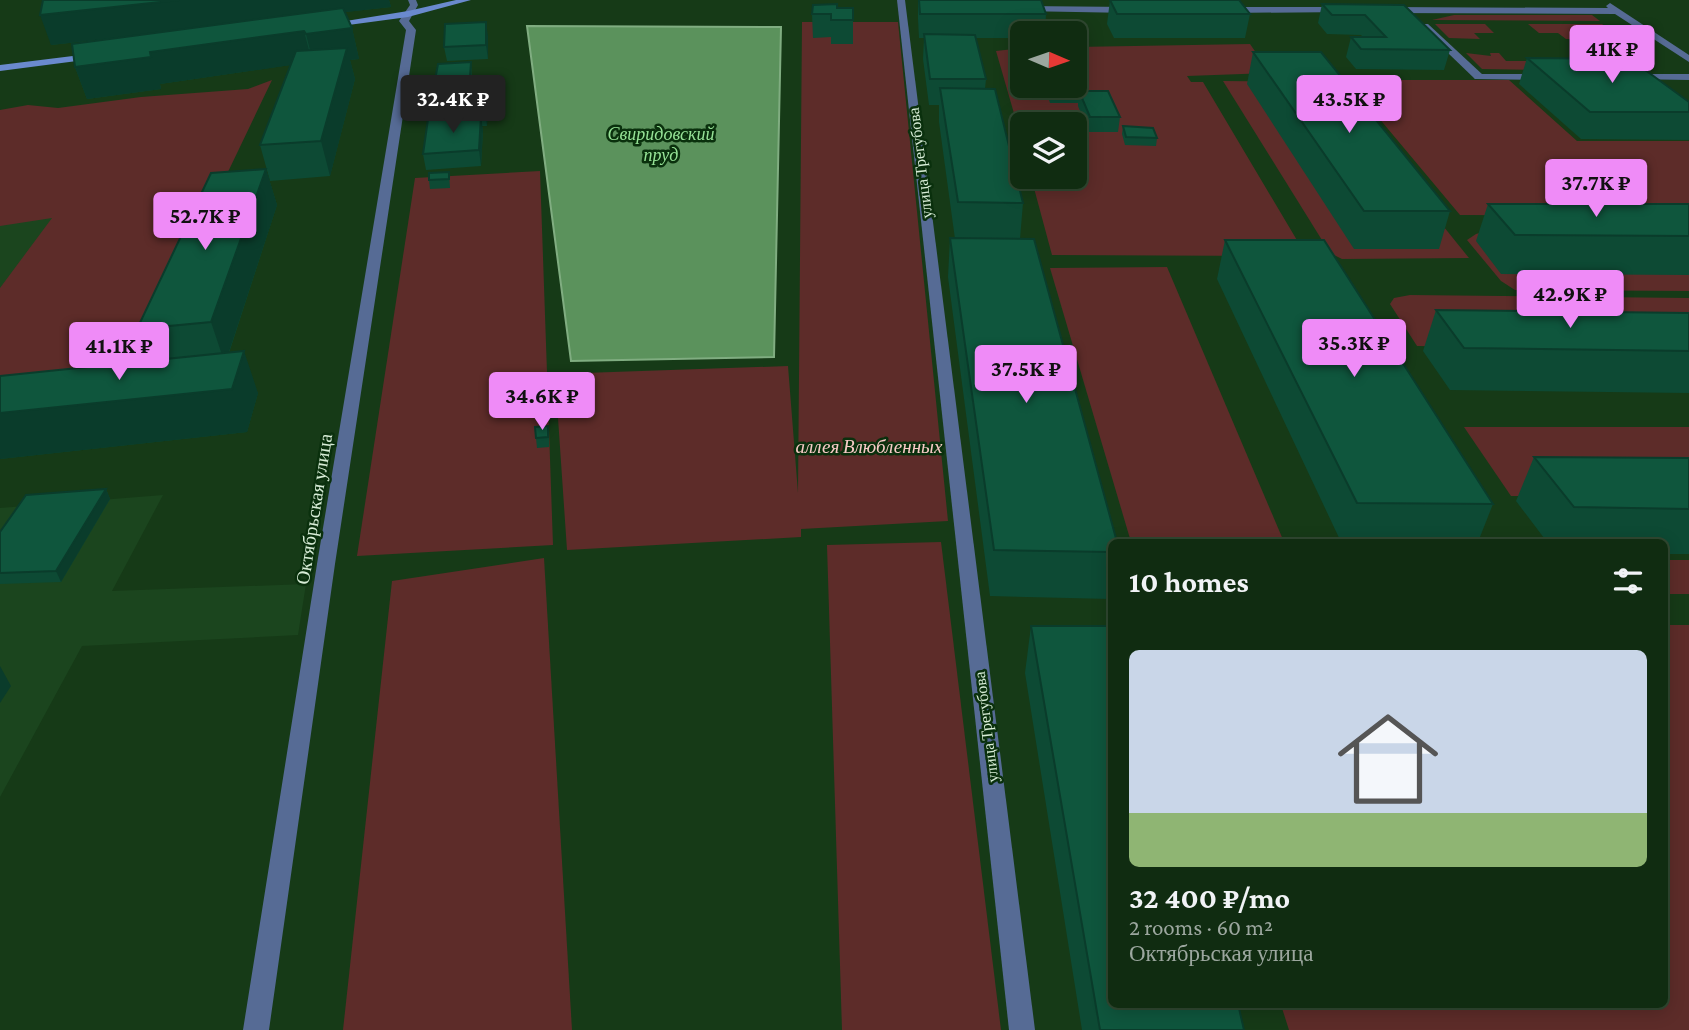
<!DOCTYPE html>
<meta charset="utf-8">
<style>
body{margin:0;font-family:"Crimson Pro",serif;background:#19341a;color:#f1f3f6;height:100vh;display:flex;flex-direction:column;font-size:26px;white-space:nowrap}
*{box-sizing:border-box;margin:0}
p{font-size:23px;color:#9ca79f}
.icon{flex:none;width:38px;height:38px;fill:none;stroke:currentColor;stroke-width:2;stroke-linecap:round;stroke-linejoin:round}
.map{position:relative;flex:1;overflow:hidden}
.details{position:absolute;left:1108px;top:539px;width:560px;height:469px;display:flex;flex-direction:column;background:#102c11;border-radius:10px;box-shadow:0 4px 18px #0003,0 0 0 2px #304831}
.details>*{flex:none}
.needle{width:46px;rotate:92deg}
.tools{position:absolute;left:1010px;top:21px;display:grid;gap:14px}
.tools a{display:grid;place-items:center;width:77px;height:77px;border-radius:10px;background:#102c11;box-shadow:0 4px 18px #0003,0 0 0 2px #304831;font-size:35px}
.price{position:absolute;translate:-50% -60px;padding:0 16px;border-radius:7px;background:#ef8bf7;color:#111;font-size:23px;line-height:46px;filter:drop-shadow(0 2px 4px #0008)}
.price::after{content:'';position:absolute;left:50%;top:42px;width:21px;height:16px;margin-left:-10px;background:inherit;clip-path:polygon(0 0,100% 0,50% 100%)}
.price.selected{background:#222;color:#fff}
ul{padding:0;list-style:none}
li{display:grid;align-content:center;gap:14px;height:371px;padding:0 21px}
li span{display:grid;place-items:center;height:217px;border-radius:10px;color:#555}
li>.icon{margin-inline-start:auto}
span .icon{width:126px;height:126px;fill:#fffc;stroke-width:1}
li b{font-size:30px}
h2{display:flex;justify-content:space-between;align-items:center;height:84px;padding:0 21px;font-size:30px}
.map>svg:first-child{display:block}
.built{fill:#1b451e}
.green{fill:#5d2c29}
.water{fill:#5b925c;stroke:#80ad81;stroke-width:2}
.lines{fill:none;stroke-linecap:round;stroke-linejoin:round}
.pedestrian{fill:#566b95;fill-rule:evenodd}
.minor{fill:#566b95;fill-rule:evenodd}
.secondary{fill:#6a8ace;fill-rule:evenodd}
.wall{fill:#0d4a34}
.shaded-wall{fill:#0a3c2b}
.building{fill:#0f563d;stroke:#0a3c2b;stroke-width:2}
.labels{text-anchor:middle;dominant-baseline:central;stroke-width:5;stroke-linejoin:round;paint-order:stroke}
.far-street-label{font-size:16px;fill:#d7ecd6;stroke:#0a300d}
.far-water-label{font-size:18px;font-style:italic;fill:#96e296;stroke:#0a300d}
.park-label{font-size:19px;font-style:italic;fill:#f8cbc7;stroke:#0a300d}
.street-label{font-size:19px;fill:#d7ecd6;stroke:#0a300d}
</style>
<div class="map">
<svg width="1689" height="1030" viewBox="0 0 1689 1030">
<rect width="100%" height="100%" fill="#163a17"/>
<g class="built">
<polygon points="110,162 0,310 0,176"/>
<polygon points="163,495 112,591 306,584 298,635 82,646 0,797 0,508"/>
</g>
<g class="green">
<polygon points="1454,15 1592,15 1600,21 1432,20"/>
<polygon points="802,22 898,22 948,521 801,529 801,537 567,550 555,374 788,366 798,493"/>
<polygon points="1435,24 1485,24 1494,33 1474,33 1480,39 1449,38"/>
<polygon points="1528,24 1602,24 1623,39 1566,39 1558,33 1539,33"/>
<polygon points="1250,44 1270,73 1187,76 1191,82 1203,82 1301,247 1291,256 1052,255 1031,177 1074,177 1074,124 1022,124 1022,141 996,51 1022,48 1022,86 1074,86 1075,47"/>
<polygon points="1466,53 1491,56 1490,53 1499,53 1506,61 1528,61 1538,70 1482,69"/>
<polygon points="272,80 123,391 0,408 0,288 52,218 0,226 0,110 28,105 58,108 141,97 248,89"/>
<polygon points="1347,80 1509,80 1577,141 1689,141 1689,216 1460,215"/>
<polygon points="1223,81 1327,82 1469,258 1342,259 1330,253"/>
<polygon points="540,171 553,545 357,556 415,178"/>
<polygon points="1689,226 1689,291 1515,290 1501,281 1467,240 1476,234 1499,227"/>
<polygon points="1167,267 1284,542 1131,542 1050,268"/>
<polygon points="1410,295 1689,298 1689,349 1417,346 1390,304 1394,298"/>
<polygon points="1464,427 1689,427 1689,497 1511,496"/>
<polygon points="941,542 1001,1030 842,1030 827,545"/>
<polygon points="544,558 572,1030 343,1030 392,581"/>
<rect x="1664" y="560" width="25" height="34"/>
<polygon points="1664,625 1689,625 1689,1030 1289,1030 1281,1005 1664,1004"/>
</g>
<polygon class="water" points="527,26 781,27 774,357 571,361"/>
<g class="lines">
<g class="pedestrian">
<polygon points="1479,74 1542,74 1547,77 1542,80 1475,79 1474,77"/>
<polygon points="1633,74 1689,74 1689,80 1629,79 1628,77"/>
</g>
<g class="minor">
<polygon points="408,0 416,0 418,5 409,21 416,30 335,564 269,1030 243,1030 317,564 406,30 399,21 410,5"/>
<polygon points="897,0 905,0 1035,1030 1009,1030"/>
<polygon points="1610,3 1689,55 1689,62 1615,14 1387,13 1383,10 1387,7 1608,8 1606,6"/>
<polygon points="1023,6 1131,7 1135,10 1131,13 1020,11 1019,9"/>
<polygon points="1345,7 1349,10 1348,12 1226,13 1222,10 1226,7"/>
<polygon points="1422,24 1428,24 1483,75 1483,79 1475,79 1422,28"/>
</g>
<g class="secondary">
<polygon points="456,0 471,0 408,17 326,28 321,25 408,11"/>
<polygon points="97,53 102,56 100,58 0,71 0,65"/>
</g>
</g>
<g class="wall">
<polygon points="43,0 389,0 391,7 345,12 352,28 359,59 350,60 355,79 330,176 270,181 260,145 290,65 160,84 161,89 87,99 75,67 134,36 51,45"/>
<polygon points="918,0 1046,14 1045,33 1022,33 1022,38 976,38 986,79 985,89 1023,203 1020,239 1111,542 1111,599 990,596 948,277 950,238 955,239 939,122 939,105 929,105 923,59 924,38 919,38 918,19"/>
<polygon points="1110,0 1250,14 1245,38 1114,38 1107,24"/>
<polygon points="1322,4 1404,5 1450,50 1444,70 1356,69 1346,57 1351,37 1363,37 1361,35 1327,34 1318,23"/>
<polygon points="837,8 853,8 853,44 831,44 831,37 813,38 812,14"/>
<polygon points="488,36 488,59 447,61 444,47"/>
<polygon points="1253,52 1450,211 1439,249 1354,249 1247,84"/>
<polygon points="1527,58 1689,102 1689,140 1581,139 1519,84"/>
<polygon points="471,62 472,77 489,91 487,126 482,126 483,131 481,166 426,170 423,154 429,119 428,114 435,80"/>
<polygon points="1047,86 1074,86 1081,91 1120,117 1118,132 1088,132 1078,106 1078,103 1050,103 1046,91"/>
<polygon points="1123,126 1157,138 1156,146 1125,145 1122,134"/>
<polygon points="266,169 277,205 229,353 258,393 247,432 0,459 0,376 149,361 137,329"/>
<polygon points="449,172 450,188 430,189 429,180"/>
<polygon points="1488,204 1689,204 1689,275 1501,274 1476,241"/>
<polygon points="1225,240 1493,504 1478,542 1341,542 1217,279"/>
<polygon points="1436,310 1689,313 1689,393 1450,390 1423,351"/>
<polygon points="549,436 549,447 537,448 536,438"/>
<polygon points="1534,457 1689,458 1689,554 1664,554 1664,542 1547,542 1516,501"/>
<polygon points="106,489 110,499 61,582 0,584 0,532"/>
<polygon points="1031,626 1244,1030 1082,1030 1025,673"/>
</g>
<g class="shaded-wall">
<polygon points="179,0 389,0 391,7 51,45 40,15"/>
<polygon points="486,22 488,36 488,59 486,45"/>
<polygon points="352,28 359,59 350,60 355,79 330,176 321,141 314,66 306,34"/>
<polygon points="304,31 312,62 160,84 161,89 87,99 75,67 150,52"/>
<polygon points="487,77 489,91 487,126 485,110"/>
<polygon points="481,116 483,131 481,166 479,150"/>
<polygon points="266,169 277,205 225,364 211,322"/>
<polygon points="244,351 258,393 247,432 0,459 0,413"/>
<polygon points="106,489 110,499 61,582 56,571"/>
<polygon points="0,666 11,686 0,703"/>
</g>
<g class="building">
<polygon points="43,0 179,0 40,15"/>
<polygon points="919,0 1041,0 1046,14 920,14"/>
<polygon points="1110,0 1239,0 1250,14 1117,14"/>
<polygon points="837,4 837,8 853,8 853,20 831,20 831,14 812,14 813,5"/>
<polygon points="1322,4 1404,5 1450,50 1361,49 1351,37 1386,37 1365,15 1332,15"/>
<polygon points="343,8 352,28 306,34 304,31 150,52 151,57 75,67 72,44"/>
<polygon points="486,22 486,45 444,47 445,24"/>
<polygon points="924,34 975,35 986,79 930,79"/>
<polygon points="347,48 321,141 260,145 296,51"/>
<polygon points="1253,52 1321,52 1450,211 1364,211"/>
<polygon points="1527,58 1630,59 1689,102 1689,112 1590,112"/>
<polygon points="471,62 470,77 435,80 438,64"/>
<polygon points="487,77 485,110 428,114 433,80"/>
<polygon points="1074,84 1078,84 1081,91 1079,91 1079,96 1051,96 1048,86 1074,86"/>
<polygon points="940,88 995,89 1023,203 958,202"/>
<polygon points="1079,91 1108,91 1120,117 1090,117"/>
<polygon points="481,116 479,150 423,154 428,119"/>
<polygon points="1123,126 1153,128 1157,138 1126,137"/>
<polygon points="266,169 211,322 137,329 211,173"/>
<polygon points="449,172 449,179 429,180 429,173"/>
<polygon points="1488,204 1689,204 1689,236 1515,235"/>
<polygon points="950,238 1034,239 1117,542 1111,542 1111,552 994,550"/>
<polygon points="1225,240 1324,240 1493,504 1357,503"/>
<polygon points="1436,310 1689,313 1689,351 1464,348"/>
<polygon points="244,351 232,389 0,413 0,376"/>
<polygon points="548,426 548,437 536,438 535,427"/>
<polygon points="1534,457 1689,458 1689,509 1574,507"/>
<polygon points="106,489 56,571 0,573 0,532 26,495"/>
<polygon points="1031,626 1111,626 1111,1004 1238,1004 1244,1030 1100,1030"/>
</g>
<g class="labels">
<g class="far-street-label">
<text transform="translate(920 163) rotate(-97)">улица Трегубова</text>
<text transform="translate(986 727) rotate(-97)">улица Трегубова</text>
</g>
<g class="far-water-label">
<text x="661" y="134">Свиридовский<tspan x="661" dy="21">пруд</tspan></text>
</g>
<g class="park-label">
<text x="869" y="446">аллея Влюбленных</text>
</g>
<g class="street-label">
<text transform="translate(314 509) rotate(-81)">Октябрьская улица</text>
</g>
</g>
</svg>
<div class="tools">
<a><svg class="needle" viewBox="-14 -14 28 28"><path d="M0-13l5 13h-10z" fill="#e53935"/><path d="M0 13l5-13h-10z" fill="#9ca79f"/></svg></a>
<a><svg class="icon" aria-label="layers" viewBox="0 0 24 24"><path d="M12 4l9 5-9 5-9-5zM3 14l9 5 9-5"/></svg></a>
</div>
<b class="price" style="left:1612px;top:85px">41K ₽</b>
<b class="price selected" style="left:453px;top:135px">32.4K ₽</b>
<b class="price" style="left:1349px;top:135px">43.5K ₽</b>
<b class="price" style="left:1596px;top:219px">37.7K ₽</b>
<b class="price" style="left:205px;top:252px">52.7K ₽</b>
<b class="price" style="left:1570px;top:330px">42.9K ₽</b>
<b class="price" style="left:1354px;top:379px">35.3K ₽</b>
<b class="price" style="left:119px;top:382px">41.1K ₽</b>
<b class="price" style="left:1026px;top:405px">37.5K ₽</b>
<b class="price" style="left:542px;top:432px">34.6K ₽</b>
<section class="details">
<h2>10 homes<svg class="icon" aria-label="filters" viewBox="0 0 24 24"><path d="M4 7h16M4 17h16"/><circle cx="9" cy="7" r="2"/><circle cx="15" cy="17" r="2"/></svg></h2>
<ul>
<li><span style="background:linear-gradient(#c9d6e8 75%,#8fb573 0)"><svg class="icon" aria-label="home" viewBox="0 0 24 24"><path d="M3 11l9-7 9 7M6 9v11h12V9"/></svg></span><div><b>32 400 ₽/mo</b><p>2 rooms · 60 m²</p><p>Октябрьская улица</p></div></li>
</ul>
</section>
</div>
